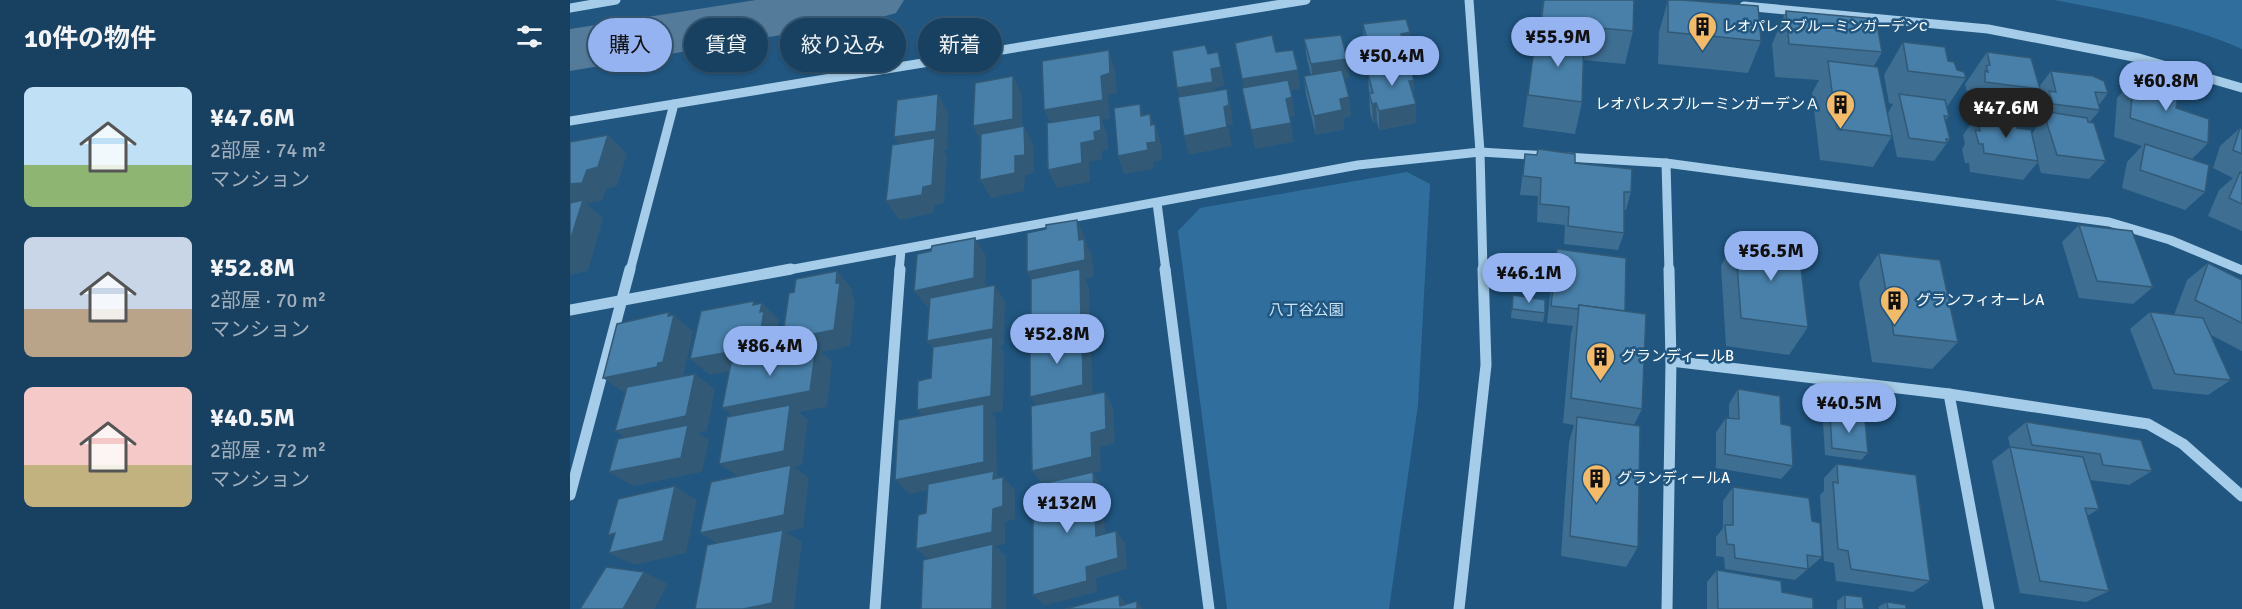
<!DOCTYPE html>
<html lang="ja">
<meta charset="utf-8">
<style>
body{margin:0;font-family:Signika,"Noto Sans JP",sans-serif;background:#214766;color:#f1f3f6;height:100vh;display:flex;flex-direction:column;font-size:22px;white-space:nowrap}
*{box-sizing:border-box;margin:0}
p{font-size:20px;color:#9fafbd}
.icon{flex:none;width:33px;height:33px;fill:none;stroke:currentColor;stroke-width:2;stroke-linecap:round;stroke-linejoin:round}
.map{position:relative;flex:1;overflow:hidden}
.sheet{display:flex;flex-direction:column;background:#184060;width:570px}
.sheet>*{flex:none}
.guide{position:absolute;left:18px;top:18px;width:570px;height:54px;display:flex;gap:12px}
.price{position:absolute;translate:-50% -51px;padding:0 14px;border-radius:21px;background:#95b2f1;color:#111;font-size:20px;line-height:39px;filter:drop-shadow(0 2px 3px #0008)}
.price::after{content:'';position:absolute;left:50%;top:36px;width:18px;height:14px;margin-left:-9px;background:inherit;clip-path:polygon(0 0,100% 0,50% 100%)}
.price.on{background:#222;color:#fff}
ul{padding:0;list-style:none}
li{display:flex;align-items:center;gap:18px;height:150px;padding:0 24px}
li span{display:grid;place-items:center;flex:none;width:168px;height:120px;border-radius:9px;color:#555}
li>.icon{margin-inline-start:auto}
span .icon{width:72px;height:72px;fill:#fffc;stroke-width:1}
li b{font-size:26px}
h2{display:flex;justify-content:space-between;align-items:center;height:72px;padding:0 24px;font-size:26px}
.chip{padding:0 21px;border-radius:27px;background:#184060;box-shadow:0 2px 4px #0004,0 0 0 2px #365975;font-size:21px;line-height:54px}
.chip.on{background:#95b2f1;color:#111}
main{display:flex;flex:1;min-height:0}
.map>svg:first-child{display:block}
.green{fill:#306f9d}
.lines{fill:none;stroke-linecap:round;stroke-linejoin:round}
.river{fill:#547b9a;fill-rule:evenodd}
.minor-far1{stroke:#a5cce8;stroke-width:9}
.minor{stroke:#a5cce8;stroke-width:11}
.wall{fill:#3e6e92;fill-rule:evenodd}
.shaded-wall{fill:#325a77}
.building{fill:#4880aa;stroke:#325a77;stroke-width:1.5}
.labels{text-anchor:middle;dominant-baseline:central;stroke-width:5;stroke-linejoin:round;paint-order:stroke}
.far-poi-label{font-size:14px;fill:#fff;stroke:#205680;text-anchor:start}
.poi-label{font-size:15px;fill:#fff;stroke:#205680;text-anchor:start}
.park-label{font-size:15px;fill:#c9e3f6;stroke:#205680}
</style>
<main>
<section class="sheet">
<h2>10件の物件<svg class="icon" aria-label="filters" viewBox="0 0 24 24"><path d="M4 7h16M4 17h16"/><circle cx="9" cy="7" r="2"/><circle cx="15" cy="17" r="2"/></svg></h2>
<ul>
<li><span style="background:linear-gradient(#bfe0f5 65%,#8fb573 0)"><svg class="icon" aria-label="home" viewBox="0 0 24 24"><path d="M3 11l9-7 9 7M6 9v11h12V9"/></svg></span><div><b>¥47.6M</b><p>2部屋 · 74 m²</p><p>マンション</p></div></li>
<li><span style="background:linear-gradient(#c9d6e8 60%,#b9a48a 0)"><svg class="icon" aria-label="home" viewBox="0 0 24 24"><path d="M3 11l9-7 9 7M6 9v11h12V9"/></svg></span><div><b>¥52.8M</b><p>2部屋 · 70 m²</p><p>マンション</p></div></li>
<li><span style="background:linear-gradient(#f6c9c9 65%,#c2b280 0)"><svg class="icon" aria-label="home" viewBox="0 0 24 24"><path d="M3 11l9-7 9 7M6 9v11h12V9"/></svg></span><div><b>¥40.5M</b><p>2部屋 · 72 m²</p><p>マンション</p></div></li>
</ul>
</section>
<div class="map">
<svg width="1672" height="609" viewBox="0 0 1672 609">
<rect width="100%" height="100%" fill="#205680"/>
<g class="green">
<path d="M1484,0H1672V49C1613,23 1547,12 1484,0Z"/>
<polygon points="837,172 860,184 848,405 819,609 657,609 608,231 630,208"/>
</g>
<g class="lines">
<polygon class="river" points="186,0 334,0 326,13 305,19 0,71 0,29"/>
<g class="minor-far1">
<polyline points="899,0 910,152 913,271"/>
<polyline points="1174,6 1418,29 1569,58 1672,88"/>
<polyline points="0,8 46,0"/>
<polyline points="0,121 736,0"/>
<polyline points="1096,163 1099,271"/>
<polyline points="587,203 596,271"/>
<polyline points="60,271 104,104"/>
<polyline points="213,271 788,165 910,152 1096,163 1539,222 1600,240 1672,270"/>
<polyline points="329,271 331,250"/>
</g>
<g class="minor">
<polyline points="595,269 639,609"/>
<polyline points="0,310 221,269"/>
<polyline points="1101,361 1379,394 1578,424 1613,444 1672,496"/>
<polyline points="1379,394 1419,609"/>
<polyline points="0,495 60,269"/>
<polyline points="305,609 330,269"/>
<polyline points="889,609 916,365 913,269"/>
<polyline points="1097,609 1101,361 1099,269"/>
</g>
</g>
<g class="wall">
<polygon points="973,0 1063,31 1055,64 1013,60 1012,102 1005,134 953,127 966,33 969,33"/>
<polygon points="1098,0 1191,41 1178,73 1088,64 1089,32"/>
<polygon points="1216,11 1312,52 1304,66 1322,136 1303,167 1250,160 1242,93 1249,80 1205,77 1202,44"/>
<polygon points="793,24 840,32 840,52 836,52 838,62 844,80 844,97 846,104 846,123 809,130 807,122 803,123 800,112 798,74 802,74 794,44"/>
<polygon points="734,39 777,59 779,78 774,78 781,116 773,118 774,129 746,135 736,95 734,76 741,75 737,59"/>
<polygon points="1333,42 1378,61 1387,70 1396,78 1377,107 1379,116 1375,121 1380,139 1364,161 1327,157 1318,113 1323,104 1319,103 1314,75"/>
<path d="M1417,52L1469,87L1481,71L1538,93L1529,105L1530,110L1520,122L1536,161L1519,179L1471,173L1468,162L1453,180L1400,172L1399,163H1395L1392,149L1395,144L1393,135L1407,116L1393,114V103L1395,100L1394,98L1397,93L1395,84ZM1467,92L1470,103L1464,110L1468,123H1469L1462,134L1447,128L1407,116L1446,121Z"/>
<polygon points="1564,79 1606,108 1638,143 1622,159 1635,192 1615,210 1552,188 1557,162 1572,146 1544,137 1547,98"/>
<polygon points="1670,128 1672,129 1672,231 1638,216 1649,190 1663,178 1643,168 1650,146"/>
<polygon points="955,154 1005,163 1061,192 1056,210 1054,210 1054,233 1048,250 994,244 995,225 967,222 968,196 950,195"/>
<polygon points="1509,225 1583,287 1563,304 1509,298 1492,242"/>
<polygon points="1165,237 1238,327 1219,355 1156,346 1151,266"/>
<polygon points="987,249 1055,311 1072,409 1064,425 1068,547 1056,567 991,556 999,442 1004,425 993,423 1001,333 1003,326 977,323 983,267"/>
<polygon points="1309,253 1388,342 1362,369 1302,362 1289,282"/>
<polygon points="1638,263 1672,280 1672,351 1641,335 1661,380 1638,395 1583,389 1560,329 1580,312 1604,315 1617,280"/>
<polygon points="943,295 975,313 973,322 941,318"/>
<polygon points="1168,389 1211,424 1223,466 1211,479 1146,468 1146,432 1156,418 1159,418 1159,404"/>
<polygon points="1260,415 1298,453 1291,460 1255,455 1253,423"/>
<polygon points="1456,422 1582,471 1559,485 1520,480 1529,509 1517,516 1539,591 1516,602 1450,593 1422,461 1440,447 1438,437"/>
<polygon points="1267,464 1360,581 1343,592 1266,581 1264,563 1254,561 1250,495 1254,491 1254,478"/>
<polygon points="1163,487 1242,521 1252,557 1225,580 1155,569 1154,557 1146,556 1146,537 1153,528 1153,501"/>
<polygon points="1147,570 1212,592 1243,609 1137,609 1137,582"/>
<polygon points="1275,595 1294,609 1267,609 1267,601"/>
<polygon points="1317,602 1336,609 1309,609 1308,607"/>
</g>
<g class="shaded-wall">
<polygon points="840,32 840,52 831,53 831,34"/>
<polygon points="539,50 545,70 547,93 538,95 540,119 532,120 537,134 538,149 532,151 532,159 519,162 520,182 487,188 478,170 483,129 474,110 531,76"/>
<polygon points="648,52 655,86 645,88 647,101 612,107 607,88 641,69"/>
<polygon points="838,58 838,77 808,73 807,68 807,81 804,82 803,63"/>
<polygon points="777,59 779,78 743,83 741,64"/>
<polygon points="728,70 730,89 676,98 672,79"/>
<polygon points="443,76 452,95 452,137 413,145 403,126"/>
<polygon points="844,80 844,99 839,81"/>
<polygon points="657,89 661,108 663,124 658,126 662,146 619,155 614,136 654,107"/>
<polygon points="368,94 378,113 377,150 373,150 377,156 374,203 365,205 364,213 329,220 316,201 353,187 336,155 324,137"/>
<polygon points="722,97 725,116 718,118 716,99"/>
<polygon points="779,97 781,116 773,118 774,129 746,135 744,116 770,99"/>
<polygon points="806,103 807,122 803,123 802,104"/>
<polygon points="570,104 576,122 571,116"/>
<polygon points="846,104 846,123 809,130 809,111"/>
<polygon points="580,114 586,132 585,124 591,143 592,160 583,162 584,169 554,174 548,156 577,143 581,125"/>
<polygon points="721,123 724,142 685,149 681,130"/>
<polygon points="454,126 463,145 464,173 455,175 454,191 421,198 410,180 445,156"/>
<polygon points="38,135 57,154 47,186 36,189 32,201 16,203 33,218 18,271 0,275 0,184 17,170"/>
<polygon points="507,220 515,237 516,243 522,256 524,277 515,279 519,287 520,339 517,340 521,348 523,401 471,412 460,397 471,348 461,332 467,289 457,272 509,240"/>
<polygon points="405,238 416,256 415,295 358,308 344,291"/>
<polygon points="267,271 282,289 282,295 285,300 280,346 252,352 262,362 257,407 229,412 238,420 232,465 224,467 239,478 233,528 216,532 232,542 224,609 173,609 152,546 130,533 170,478 149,464 172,423 152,408 229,356 212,340 266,283"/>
<polygon points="425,285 435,302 434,345 430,346 434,353 433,411 422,413 426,419 427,474 433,481 433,477 445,490 445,519 435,522 435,544 425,546 436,556 436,609 422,609 346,549 423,479 423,477 340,494 325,480 361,425 347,410 370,357 357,341"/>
<polygon points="184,301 191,307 192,303 209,320 208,325 211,328 206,363 140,375 120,359 183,305"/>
<polygon points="99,312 103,316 104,315 123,331 113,378 55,393 33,378 98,316"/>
<polygon points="125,374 145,389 137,431 129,433 139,440 132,472 63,486 39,472 68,446 45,431"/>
<polygon points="535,392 543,408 545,443 530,447 531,471 523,473 532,486 536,548 473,484 462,471 521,433"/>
<polygon points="105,486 127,500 116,553 64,565 39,553"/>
<polygon points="546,531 555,543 557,569 526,578 527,592 475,605 463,595 516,567"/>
<polygon points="74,572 98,584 84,609 53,609"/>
<polygon points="549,595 558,606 550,606"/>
<polygon points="567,601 573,609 567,609"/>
</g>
<g class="building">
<polygon points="974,0 1064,0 1063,31 971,23"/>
<polygon points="1098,0 1112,0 1188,6 1191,41 1098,32"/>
<polygon points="1216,11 1306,19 1312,52 1219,44"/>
<polygon points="836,19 840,32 831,34 838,58 803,63 793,24"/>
<polygon points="966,33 1014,38 1012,102 958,95"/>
<polygon points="702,35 706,52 723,50 728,70 672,79 665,43"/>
<polygon points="771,35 777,59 741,64 734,39"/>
<polygon points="1333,42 1375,47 1378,61 1384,62 1387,70 1394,72 1396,78 1338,71"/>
<polygon points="635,45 638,54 648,52 651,67 641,69 643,82 607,88 602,51"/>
<polygon points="539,50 540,73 531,76 533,100 474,110 472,61"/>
<polygon points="1417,52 1461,58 1470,89 1415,82 1415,71 1418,72 1416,66 1420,65"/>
<polygon points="1258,61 1308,67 1322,136 1267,129"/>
<polygon points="839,62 844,80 839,81 846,104 809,111 806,103 802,104 799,93 803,93 798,74 808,73 807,68"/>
<polygon points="772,70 779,97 770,99 772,110 744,116 734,76"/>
<polygon points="1481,71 1523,76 1534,81 1538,93 1525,92 1530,110 1483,104 1479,91 1486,92"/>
<polygon points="443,76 443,119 403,126 405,83"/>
<polygon points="1564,79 1589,85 1608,95 1606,108 1639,119 1638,143 1560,118"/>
<polygon points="718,80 722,97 716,99 721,123 681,130 672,88"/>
<polygon points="657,89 659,105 654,107 657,127 614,136 608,97"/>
<polygon points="368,94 366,131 324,137 327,100"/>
<polygon points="1329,94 1375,100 1379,116 1374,116 1380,139 1376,139 1377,143 1339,138"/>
<polygon points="570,104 571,116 580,114 581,125 585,124 586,142 577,143 578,150 548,156 544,108"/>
<polygon points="1478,112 1517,118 1518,122 1524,123 1536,161 1487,155 1475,117 1479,117"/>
<polygon points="530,115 531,130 524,132 525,140 511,143 512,163 478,170 477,123"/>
<polygon points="1407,116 1446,122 1447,128 1461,130 1468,161 1414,153 1413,144 1409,144 1405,130 1410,131"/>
<polygon points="454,126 455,155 445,156 445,173 410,180 411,134"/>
<polygon points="1670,128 1672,129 1672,154 1663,150"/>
<polygon points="38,135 28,167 17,170 12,183 0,184 0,142"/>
<polygon points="365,138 362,185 353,187 352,195 316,201 322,145"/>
<polygon points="1575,144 1639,165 1635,192 1570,170"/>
<polygon points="968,149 1005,154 1005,163 1062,169 1061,192 1054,192 1054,233 998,226 999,207 970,204 971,178 953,176 955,154 967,155"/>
<polygon points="1670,172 1672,173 1672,204 1659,198"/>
<polygon points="13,200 0,241 0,203"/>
<polygon points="507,220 509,240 514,239 515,260 457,272 457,233 476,229 476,225"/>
<polygon points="1509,225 1562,231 1583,287 1527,281"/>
<polygon points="1165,237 1228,243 1238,327 1171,318"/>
<polygon points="405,238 404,278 344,291 347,254 361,251 362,246"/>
<polygon points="987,249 1056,258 1055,311 1009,305 1008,309 981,306"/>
<polygon points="1309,253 1370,260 1388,342 1324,335"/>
<polygon points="1638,263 1672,280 1672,323 1625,300"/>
<polygon points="510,269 511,323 461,332 461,279"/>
<polygon points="267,271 266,283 270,283 264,330 212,340 219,293 224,292 226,279"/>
<polygon points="425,285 423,329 357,341 360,298"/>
<polygon points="943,295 975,300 975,313 942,309"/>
<polygon points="184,301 183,305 192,303 190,312 194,311 188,347 120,359 131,311"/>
<polygon points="1009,305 1076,314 1072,409 1001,398"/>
<polygon points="99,312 98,316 104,315 93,362 88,363 87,367 33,378 47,324"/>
<polygon points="1580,312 1633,318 1661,380 1605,374"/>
<polygon points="512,332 513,385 460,397 460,353 470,351 471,339"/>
<polygon points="423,337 421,396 347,410 348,381 361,378 363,347"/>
<polygon points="246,345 240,391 152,408 161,363"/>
<polygon points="125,374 116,416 45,431 57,387"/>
<polygon points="1168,389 1210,396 1211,424 1221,426 1223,466 1155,454 1156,418 1169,419"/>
<polygon points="535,392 536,429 521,433 522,457 462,471 461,406"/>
<polygon points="414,404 414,462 325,480 328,420"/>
<polygon points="220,405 214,451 149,464 157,417"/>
<polygon points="1260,415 1295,420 1298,453 1262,448"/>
<polygon points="1007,417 1070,426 1068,547 1000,536"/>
<polygon points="1456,422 1571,440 1582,471 1533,465 1530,454 1462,445"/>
<polygon points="118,425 111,458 39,472 48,439"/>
<polygon points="1440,447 1513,457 1529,509 1515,508 1539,591 1470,581"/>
<polygon points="1267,464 1346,475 1360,581 1281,569 1278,551 1268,549 1263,482 1268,483"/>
<polygon points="221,465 214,515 130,533 141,482"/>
<polygon points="424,471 423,479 433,477 433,506 423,509 422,532 346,549 348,515 356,513 358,484"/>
<polygon points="523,472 526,536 546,531 548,558 516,567 517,581 463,595 463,486"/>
<polygon points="105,486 93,541 39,553 45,533 38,535 48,499"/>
<polygon points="1163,487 1239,498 1242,521 1250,523 1252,557 1237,555 1238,569 1165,558 1164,545 1157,544 1155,525 1163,525"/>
<polygon points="213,530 202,603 173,609 125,609 137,545"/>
<polygon points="423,544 422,609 351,609 353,560"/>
<polygon points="36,567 74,572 53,609 10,609"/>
<polygon points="1147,570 1211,581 1212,592 1243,598 1243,609 1148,609"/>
<polygon points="549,595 550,606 567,601 567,609 495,609"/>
<polygon points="1275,595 1292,597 1294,609 1275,609"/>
<polygon points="1317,602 1336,605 1336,609 1318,609"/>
</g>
<defs>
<symbol id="building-pin" viewBox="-11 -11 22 30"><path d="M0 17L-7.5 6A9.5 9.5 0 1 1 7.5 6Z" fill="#f5ba66" stroke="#205680"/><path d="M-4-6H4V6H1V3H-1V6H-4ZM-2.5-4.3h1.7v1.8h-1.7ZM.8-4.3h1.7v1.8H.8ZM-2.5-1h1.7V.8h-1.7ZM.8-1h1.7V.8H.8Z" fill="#111"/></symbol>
</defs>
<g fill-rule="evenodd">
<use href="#building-pin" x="1116" y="10" width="33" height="45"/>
<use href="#building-pin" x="1254" y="88" width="33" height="45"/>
<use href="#building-pin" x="1308" y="284" width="33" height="45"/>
<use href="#building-pin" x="1014" y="340" width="33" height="45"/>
<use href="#building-pin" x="1010" y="462" width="33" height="45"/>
</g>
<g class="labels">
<g class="far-poi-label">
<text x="1153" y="26">レオパレスブルーミンガーデンC</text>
</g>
<g class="poi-label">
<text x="1250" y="104" text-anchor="end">レオパレスブルーミンガーデンＡ</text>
<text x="1346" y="300">グランフィオーレA</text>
<text x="1051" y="356">グランディールB</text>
<text x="1047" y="478">グランディールA</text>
</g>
<g class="park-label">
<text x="736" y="310">八丁谷公園</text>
</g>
</g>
</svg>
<b class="price" style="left:988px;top:68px">¥55.9M</b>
<b class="price" style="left:822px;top:87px">¥50.4M</b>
<b class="price" style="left:1596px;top:112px">¥60.8M</b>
<b class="price on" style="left:1436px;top:139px">¥47.6M</b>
<b class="price" style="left:1201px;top:282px">¥56.5M</b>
<b class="price" style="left:959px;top:304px">¥46.1M</b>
<b class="price" style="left:487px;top:365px">¥52.8M</b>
<b class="price" style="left:200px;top:377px">¥86.4M</b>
<b class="price" style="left:1279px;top:434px">¥40.5M</b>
<b class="price" style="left:497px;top:534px">¥132M</b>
<div class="guide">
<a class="chip on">購入</a>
<a class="chip">賃貸</a>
<a class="chip">絞り込み</a>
<a class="chip">新着</a>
</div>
</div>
</main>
